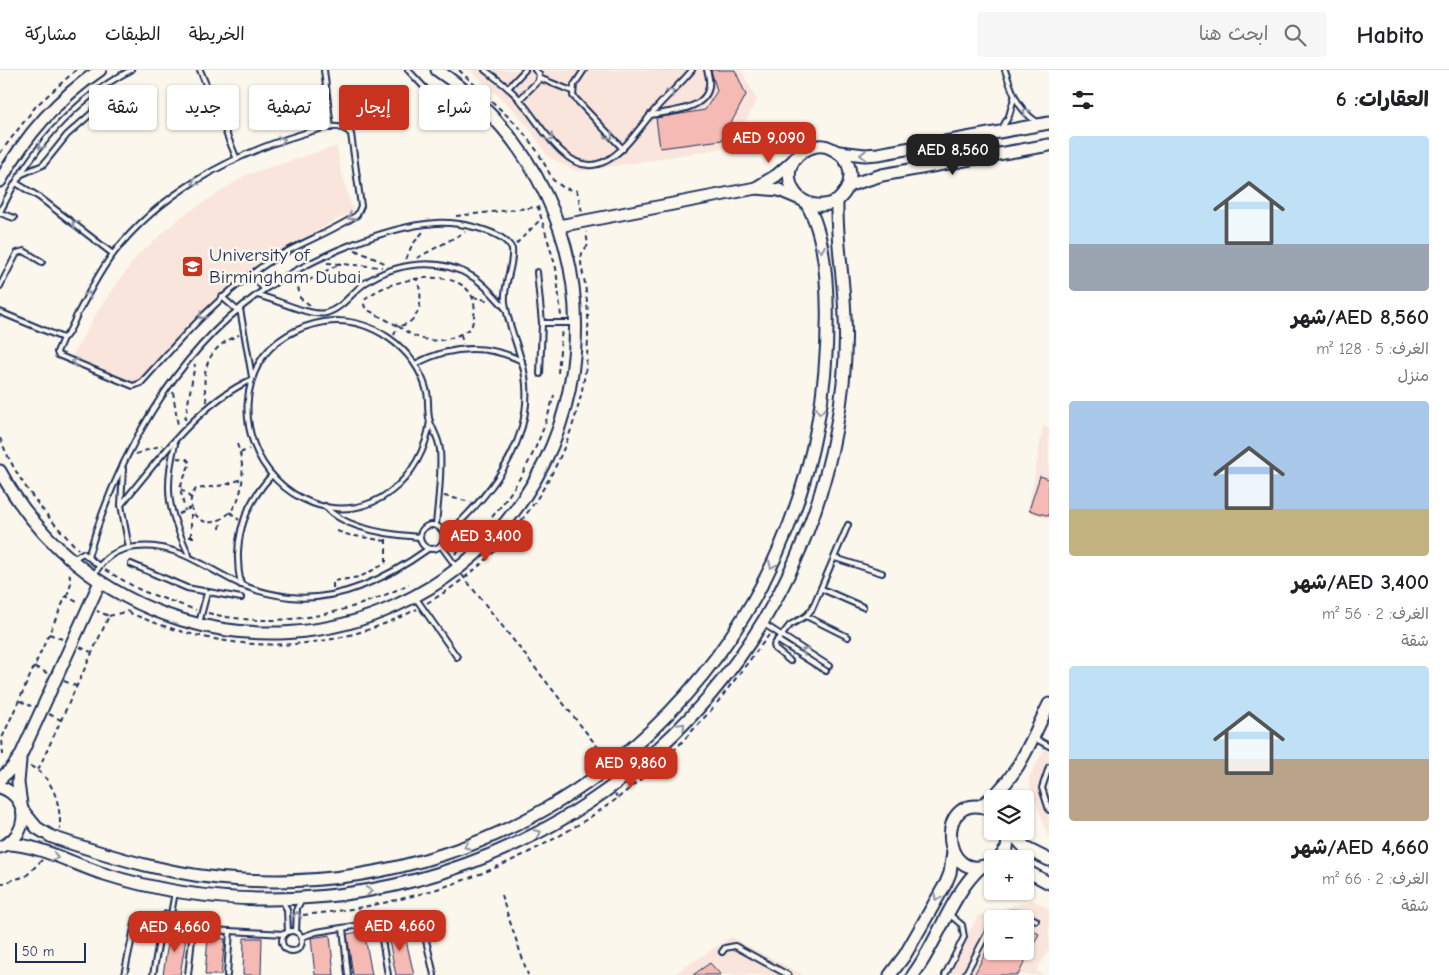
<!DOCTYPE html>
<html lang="ar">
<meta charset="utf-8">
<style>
body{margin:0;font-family:"Comic Neue","Playpen Sans Arabic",sans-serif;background:#f6f6f6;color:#202124;direction:rtl;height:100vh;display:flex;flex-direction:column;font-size:19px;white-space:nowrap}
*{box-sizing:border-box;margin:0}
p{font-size:16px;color:#757577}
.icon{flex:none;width:28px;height:28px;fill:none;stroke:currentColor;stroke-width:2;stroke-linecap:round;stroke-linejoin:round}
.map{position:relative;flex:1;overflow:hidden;direction:ltr}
.panel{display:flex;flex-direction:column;background:#fff;width:400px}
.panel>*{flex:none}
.guide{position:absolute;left:15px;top:15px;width:475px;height:45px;direction:rtl;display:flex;gap:10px}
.fabs{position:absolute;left:984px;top:720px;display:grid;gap:10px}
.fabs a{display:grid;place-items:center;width:50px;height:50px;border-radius:5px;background:#fff;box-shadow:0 1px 4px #0004;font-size:25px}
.scale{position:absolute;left:15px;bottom:12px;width:71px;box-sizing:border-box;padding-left:5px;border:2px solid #1b2f5e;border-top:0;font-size:14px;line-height:18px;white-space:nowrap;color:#1b2f5e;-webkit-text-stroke:4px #fbf7ec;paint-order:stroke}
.price{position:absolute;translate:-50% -42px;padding:0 11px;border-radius:10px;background:#c8321e;color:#fff;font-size:16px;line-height:32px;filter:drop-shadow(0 1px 2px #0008)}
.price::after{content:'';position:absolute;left:50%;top:30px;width:15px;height:11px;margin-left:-8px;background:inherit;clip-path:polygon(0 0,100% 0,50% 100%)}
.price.current{background:#222;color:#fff}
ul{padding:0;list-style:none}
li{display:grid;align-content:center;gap:10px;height:265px;padding:0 20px}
li span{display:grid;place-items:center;height:155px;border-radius:5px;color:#555}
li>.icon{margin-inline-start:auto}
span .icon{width:90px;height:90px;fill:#fffc;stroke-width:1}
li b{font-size:21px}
h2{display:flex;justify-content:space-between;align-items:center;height:60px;padding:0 20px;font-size:21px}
.chip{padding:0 18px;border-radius:5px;background:#fff;box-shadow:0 1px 4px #0004;font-size:18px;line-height:45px}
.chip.current{background:#c8321e;color:#fff}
header{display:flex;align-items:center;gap:30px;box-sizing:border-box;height:70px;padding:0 25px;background:#fff;border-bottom:1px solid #e0e0e0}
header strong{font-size:24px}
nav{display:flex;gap:28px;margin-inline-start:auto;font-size:18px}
.search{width:350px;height:45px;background:#f6f6f6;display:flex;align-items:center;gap:12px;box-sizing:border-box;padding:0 18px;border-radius:5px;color:#757577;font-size:19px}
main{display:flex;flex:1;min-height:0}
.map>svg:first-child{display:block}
.built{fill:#f9e5db;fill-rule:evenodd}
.building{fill:#f5bab4;stroke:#1b2f5e}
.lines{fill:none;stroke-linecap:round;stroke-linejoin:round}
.lane-casing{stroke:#1b2f5e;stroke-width:8}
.secondary-casing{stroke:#1b2f5e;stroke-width:15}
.path{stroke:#1b2f5e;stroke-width:2;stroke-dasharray:5 4;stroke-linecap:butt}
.lane{stroke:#fbf7ec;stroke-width:4}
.secondary{stroke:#fbf7ec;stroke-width:11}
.oneway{stroke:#8b93a5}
.labels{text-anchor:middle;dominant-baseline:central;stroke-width:5;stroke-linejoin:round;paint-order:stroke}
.poi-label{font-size:19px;fill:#1b2f5e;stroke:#fbf7ec;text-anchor:start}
</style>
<header>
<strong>Habito</strong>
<div class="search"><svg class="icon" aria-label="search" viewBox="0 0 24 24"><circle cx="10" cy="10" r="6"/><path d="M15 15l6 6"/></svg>ابحث هنا</div>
<nav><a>الخريطة</a><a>الطبقات</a><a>مشاركة</a></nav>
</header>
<main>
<section class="panel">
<h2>العقارات: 6<svg class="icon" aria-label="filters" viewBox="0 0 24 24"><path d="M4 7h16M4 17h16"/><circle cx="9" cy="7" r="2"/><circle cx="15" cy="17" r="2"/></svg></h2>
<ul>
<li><span style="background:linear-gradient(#bfe0f5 70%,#9aa5b1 0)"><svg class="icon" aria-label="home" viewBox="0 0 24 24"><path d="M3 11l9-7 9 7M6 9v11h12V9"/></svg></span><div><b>AED 8,560/شهر</b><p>الغرف: 5 · 128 m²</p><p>منزل</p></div></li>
<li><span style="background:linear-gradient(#a9c7e8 70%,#c2b280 0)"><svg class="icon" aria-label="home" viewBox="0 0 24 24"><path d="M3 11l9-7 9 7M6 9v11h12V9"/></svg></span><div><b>AED 3,400/شهر</b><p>الغرف: 2 · 56 m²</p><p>شقة</p></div></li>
<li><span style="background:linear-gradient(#bfe0f5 60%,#b9a48a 0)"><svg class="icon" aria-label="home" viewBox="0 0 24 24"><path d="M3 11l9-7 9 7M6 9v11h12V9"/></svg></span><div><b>AED 4,660/شهر</b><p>الغرف: 2 · 66 m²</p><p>شقة</p></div></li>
</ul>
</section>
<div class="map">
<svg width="1049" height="905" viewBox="0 0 1049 905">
<rect width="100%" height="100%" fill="#fbf7ec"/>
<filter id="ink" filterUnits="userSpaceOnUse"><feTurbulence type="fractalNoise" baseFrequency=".02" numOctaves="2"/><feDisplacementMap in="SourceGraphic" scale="10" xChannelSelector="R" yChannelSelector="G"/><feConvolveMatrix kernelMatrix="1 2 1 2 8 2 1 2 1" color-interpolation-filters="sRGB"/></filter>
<g filter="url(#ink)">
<g class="built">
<polygon points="470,0 741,0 757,30 731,77 578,102 548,87 530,59 513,39"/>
<polygon points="337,76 340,97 353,141 286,177 249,202 191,251 137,314 72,286 102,234 138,185 181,147 246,105"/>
<polygon points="1043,356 1049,358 1049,449 1028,442"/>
<polygon points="1049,671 1049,769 1028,709"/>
<path d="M1033,830L1049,839V879L1036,901L1044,905H945L978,846ZM992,849H1025V881H992Z"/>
<polygon points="731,867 803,905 673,905"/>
</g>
<g class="building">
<polygon points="711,0 735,0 746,25 722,70 660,78 656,48 705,40 717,21"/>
<polygon points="1040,406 1049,409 1049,446 1029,440"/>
<polygon points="1025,856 1039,864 1018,905 974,905 992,870 992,881 1025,881"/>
<polygon points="403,857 414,905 396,905 387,861"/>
<polygon points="170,859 187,862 180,905 163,905"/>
<polygon points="364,861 372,905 353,905 347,864"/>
<polygon points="330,865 334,905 315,905 311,868"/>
<polygon points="208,867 225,869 221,905 205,905"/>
<polygon points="244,868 262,868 261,905 243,905"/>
<polygon points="710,893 721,905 693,905"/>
</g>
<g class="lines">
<defs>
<g id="lane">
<polyline points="200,0 236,87"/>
<polyline points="324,0 331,58"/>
<polyline points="408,0 438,32 449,34 464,26"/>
<path d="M485,0C497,9 510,18 520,30C534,47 545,66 561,81C601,120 630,69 653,42C665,27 680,15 692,0"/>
<polyline points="584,0 574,15 573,26 623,79"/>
<path d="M1005,0C1012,21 1017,39 1037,52"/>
<polyline points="539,8 572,21"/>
<polyline points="508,18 525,0"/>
<polyline points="519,30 538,11 539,4 535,0"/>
<path d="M650,45C675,41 720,39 707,0"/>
<polyline points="1002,58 1009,46 1014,28"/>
<polyline points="22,104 43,95 67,65 93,42 97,34 94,24"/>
<polyline points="16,113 39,127 113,184"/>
<path d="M0,142C28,83 72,30 131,0"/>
<polyline points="0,143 14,148"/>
<polyline points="537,202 542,253 540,304"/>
<polyline points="251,204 264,219"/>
<polyline points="0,216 17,183 24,181 42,192"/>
<path d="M257,225C276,229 310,247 326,243C342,239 352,222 365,213C396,192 440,187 473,207C486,215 496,228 506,239"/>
<polyline points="222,227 238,241"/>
<polyline points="240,239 252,307"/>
<path d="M0,242L63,268L66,266C71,260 74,251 78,243C89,223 99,202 113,184C159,124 231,85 302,64C316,60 340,50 351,64L361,136L357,145C330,163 299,173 272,190C220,223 182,267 141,313L133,316L58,285L57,282L63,268"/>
<polyline points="542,253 572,253"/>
<path d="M415,294C450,276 485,273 522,291"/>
<path d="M430,351C423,408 371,455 312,433C256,412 231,345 259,293C272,270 299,256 324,252C370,245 416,278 427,322C429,331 427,343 430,352C434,362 439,369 440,380C442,405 438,431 436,455"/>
<path d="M175,374C163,422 169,442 189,485"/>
<polyline points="123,399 121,435 129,478"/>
<path d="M121,435C156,392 200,332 251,310"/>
<path d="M325,436C344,459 391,465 419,467"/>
<circle cx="432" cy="467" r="12"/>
<polyline points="441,476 455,495"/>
<path d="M88,487C117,387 173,286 258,224C283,206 311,192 338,180C369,167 403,155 436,153C457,152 502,159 512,179C514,197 503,214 505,232C508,257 521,281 525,306C535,370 489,427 444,467"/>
<polyline points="835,488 882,503"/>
<polyline points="73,489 83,483 99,496"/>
<polyline points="131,494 187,518 241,528"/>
<path d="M94,505C104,487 116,479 136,477C177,472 206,499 242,515C257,521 273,525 290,527C339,532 389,507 428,479"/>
<path d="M241,515C232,473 243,436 272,405"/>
<polyline points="822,519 863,537"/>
<polyline points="415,527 457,587"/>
<polyline points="806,546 848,567"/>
<polyline points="199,553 207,523"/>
<polyline points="764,554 829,596"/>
<polyline points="777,570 826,601"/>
<polyline points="790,591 775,579 774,575 790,555 806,546 812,539 848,455"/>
<polyline points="1034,668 1049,676"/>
<polyline points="1049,697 1042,718 1049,740"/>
<polyline points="282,829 287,840 288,862"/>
<polyline points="171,844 175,822"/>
<path d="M996,849C1011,839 1021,843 1036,850"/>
<polyline points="379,852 388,905"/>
<polyline points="343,858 348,905"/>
<circle cx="292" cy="871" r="10"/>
<polyline points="296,862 297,838 302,829"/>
<polyline points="302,867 316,862 412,847 422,853 434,905"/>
<polyline points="722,882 725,878 735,876 788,905"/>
<polyline points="124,905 136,849"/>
<polyline points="153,905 163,847 166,844 188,847 210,860 285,864"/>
<polyline points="188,905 194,851"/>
<polyline points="227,905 230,861"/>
<polyline points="945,905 964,867 962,855 950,845"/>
<polyline points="965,905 992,854"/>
</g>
<g id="secondary">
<polyline points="839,82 865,85 878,84 1049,53"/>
<path d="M0,111C25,66 57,29 100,0"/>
<polyline points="850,115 882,105 1049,75"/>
<polyline points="756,118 777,105 794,90"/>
<polyline points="559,156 756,118 779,120 798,128"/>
<path d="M0,401C39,473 103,526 182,550C252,571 328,567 395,536C617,435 638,134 437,0"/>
<polyline points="20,690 18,713 21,734"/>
<polyline points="0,709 12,698 20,687 100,512"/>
<path d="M0,717C31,727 30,766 0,777"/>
<path d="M980,736C1016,714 1031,670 1049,634"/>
<path d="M992,740C934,715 939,819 992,793"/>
<path d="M23,741L37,758L52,767C115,788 176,807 243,810C522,826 765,630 817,357C828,301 837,182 806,133"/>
<polyline points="1010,761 1025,778 1049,790"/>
<path d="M8,774C39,775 71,793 101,803C154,820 212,829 268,829C545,829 786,633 836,359C843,323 847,285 845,248C844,209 836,170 837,131C855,115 855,90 832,79C825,75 817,75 810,78C770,93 793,151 837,131"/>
<polyline points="999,789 1007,778 1009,761"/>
<polyline points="1025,800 1049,813"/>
<polyline points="890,905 905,885 946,813 950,803 953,782"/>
<path d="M913,905C938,872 951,824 981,797"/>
</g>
</defs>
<use href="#lane" class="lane-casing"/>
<use href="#secondary" class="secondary-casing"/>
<g class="path">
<polyline points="459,0 519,57 538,82 553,110 564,118 577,121 582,142"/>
<polyline points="0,83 36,36 76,0"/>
<polyline points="456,146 538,137 556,198 561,246"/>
<polyline points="516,174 541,149"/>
<polyline points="355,180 387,194"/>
<polyline points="417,188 465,162"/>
<polyline points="406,189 412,175 423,162"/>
<polyline points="327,193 382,197"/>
<polyline points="473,227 490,231"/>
<polyline points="310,235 300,228 298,216 341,193"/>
<path d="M398,256C423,275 445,275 471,258C494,191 399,202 366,228L364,235L366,239L398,256C421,254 425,226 416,208"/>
<polyline points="394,265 398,256"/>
<polyline points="461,265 463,274"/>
<polyline points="558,303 562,258"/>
<polyline points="173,322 178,356"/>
<path d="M207,332C200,301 207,277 239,265"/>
<polyline points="185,350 195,294"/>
<path d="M0,368C17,412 46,446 78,479"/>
<path d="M237,374C246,397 246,435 221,449C200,461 181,437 196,419L225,415L242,409"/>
<polyline points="240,383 249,379"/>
<polyline points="136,384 162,375"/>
<polyline points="177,388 187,389 190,393 180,418 185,441"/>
<polyline points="181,419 192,429"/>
<polyline points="444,426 471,432"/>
<polyline points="230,442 239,450"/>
<polyline points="179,444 190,438"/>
<path d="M492,447C522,412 542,370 554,325"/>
<polyline points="220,459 221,449"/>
<polyline points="337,461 349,465 386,471"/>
<polyline points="189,467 197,467"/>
<polyline points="191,467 191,442"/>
<polyline points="386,469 386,492"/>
<polyline points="455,484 484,456"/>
<polyline points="105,500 142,521 196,540"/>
<polyline points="462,505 604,685 602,688"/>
<polyline points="333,518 333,511 360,507 386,493"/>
<polyline points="67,526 71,513 69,501"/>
<path d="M427,533C522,479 587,374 588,264C589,247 587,231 585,214C584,205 579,194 582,184C582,181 586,178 588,175L586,162"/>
<path d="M128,542C223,584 323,588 417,539"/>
<path d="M208,543C277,560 347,545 409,514"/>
<polyline points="109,546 128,541"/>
<polyline points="49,564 62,569"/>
<polyline points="80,577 91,582"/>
<polyline points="35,597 47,603"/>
<polyline points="64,611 76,616"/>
<polyline points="20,631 31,636"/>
<polyline points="717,633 769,565"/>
<polyline points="49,644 61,650"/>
<polyline points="3,685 2,668 66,526 79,533"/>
<path d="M30,696C54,707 61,736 60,760"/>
<polyline points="38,700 109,546 97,541"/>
<polyline points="618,728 669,686 714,637"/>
<polyline points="0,814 26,806 42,790"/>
<polyline points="501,825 528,905"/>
<path d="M303,845C421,834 522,797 618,728L615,724"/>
</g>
<use href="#lane" class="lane"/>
<use href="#secondary" class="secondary"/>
</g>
<defs><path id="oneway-chevron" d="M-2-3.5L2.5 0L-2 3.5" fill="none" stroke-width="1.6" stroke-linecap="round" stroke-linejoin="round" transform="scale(1.25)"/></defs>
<g class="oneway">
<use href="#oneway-chevron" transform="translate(671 22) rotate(-46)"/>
<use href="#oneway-chevron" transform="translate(1026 42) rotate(-135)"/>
<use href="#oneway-chevron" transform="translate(610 66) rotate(46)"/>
<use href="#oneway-chevron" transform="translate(550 68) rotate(50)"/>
<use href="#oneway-chevron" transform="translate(282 70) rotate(-18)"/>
<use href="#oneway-chevron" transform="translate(41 76) rotate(128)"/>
<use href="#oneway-chevron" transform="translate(863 85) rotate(180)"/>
<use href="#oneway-chevron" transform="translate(195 112) rotate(146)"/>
<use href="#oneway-chevron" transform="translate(351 147) rotate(147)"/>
<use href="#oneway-chevron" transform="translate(75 154) rotate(-142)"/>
<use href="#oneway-chevron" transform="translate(821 179) rotate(81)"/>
<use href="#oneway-chevron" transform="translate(88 225) rotate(-61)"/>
<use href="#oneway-chevron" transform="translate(202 246) rotate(135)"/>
<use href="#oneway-chevron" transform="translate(75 292) rotate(-157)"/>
<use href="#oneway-chevron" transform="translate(820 341) rotate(99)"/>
<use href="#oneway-chevron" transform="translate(772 495) rotate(115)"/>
<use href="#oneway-chevron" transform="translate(805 581) rotate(-147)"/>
<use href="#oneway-chevron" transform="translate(682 656) rotate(-46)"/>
<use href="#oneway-chevron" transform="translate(538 763) rotate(-27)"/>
<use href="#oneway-chevron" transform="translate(467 776) rotate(160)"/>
<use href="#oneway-chevron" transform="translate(55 787) rotate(19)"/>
<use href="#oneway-chevron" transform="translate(369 821) rotate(-8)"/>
<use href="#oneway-chevron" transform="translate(937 827) rotate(120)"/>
<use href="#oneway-chevron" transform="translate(297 845) rotate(-87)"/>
</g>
</g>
<defs>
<symbol id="university-square" viewBox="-11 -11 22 22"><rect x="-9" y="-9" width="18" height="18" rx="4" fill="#c8321e" stroke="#fbf7ec"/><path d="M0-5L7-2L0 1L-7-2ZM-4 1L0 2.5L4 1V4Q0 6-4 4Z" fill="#fff"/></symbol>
</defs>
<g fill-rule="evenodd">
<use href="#university-square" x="180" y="184" width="25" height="25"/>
</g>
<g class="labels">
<g class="poi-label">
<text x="209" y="185">University of<tspan x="209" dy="22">Birmingham Dubai</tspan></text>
</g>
</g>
</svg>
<div class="fabs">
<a><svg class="icon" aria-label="layers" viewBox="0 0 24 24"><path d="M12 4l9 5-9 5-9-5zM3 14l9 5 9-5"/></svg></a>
<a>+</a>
<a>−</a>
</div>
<div class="scale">50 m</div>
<b class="price" style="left:769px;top:94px">AED 9,090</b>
<b class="price current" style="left:953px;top:106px">AED 8,560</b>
<b class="price" style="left:486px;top:492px">AED 3,400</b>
<b class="price" style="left:631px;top:719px">AED 9,860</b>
<b class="price" style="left:400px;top:882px">AED 4,660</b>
<b class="price" style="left:175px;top:883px">AED 4,660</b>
<div class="guide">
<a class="chip">شراء</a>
<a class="chip current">إيجار</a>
<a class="chip">تصفية</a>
<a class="chip">جديد</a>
<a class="chip">شقة</a>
</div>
</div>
</main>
